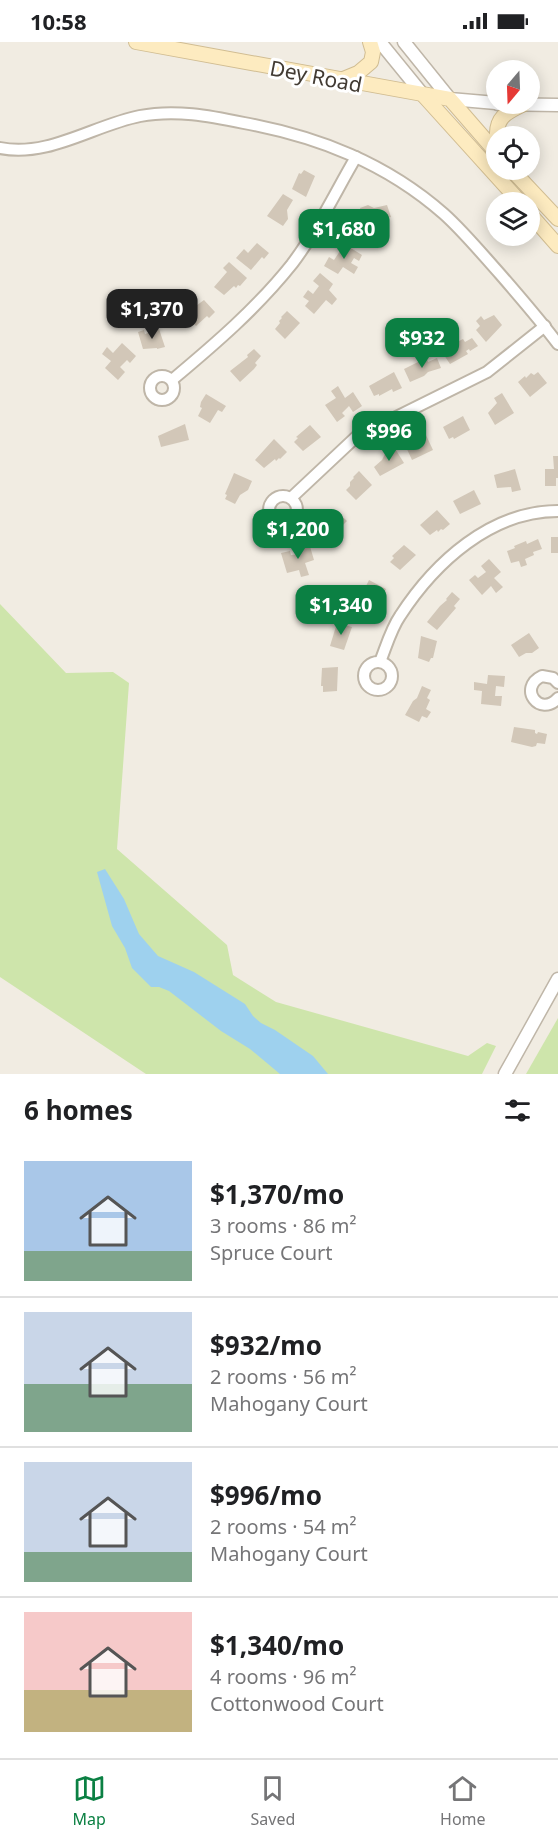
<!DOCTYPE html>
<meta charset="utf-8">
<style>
body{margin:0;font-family:"Noto Sans",sans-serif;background:#f6f6f6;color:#202124;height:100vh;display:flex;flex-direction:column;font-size:22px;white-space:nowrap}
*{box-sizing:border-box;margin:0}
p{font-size:20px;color:#757577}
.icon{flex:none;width:33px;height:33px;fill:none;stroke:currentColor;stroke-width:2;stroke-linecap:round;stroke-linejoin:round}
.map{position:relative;height:1032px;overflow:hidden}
.sheet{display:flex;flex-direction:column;background:#fff;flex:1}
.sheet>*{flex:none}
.needle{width:39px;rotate:199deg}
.tools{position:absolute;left:486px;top:18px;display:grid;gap:12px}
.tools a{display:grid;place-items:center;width:54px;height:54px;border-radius:50%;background:#fff;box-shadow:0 3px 15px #0003;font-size:30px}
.price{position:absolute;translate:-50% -51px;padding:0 14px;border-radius:12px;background:#0b8043;color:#fff;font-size:20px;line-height:39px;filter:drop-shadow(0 2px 3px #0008)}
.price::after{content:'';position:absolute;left:50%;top:36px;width:18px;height:14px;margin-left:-9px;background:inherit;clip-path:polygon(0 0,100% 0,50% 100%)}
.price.active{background:#222;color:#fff}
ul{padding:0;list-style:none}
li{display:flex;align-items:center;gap:18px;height:150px;padding:0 24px}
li+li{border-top:2px solid #e0e0e0}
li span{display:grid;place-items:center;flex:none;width:168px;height:120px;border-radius:0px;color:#555}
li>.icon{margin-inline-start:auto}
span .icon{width:72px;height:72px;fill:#fffc;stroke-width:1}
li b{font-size:26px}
h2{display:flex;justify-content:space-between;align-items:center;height:72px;padding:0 24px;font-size:26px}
.status{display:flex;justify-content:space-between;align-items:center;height:42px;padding:0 30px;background:#fff;direction:ltr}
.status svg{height:16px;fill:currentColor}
.menu{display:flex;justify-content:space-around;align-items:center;height:84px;border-top:2px solid #e0e0e0;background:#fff;font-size:16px;color:#757577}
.menu a{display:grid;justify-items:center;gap:3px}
.menu .active{color:#0b8043}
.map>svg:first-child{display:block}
.green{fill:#cee5ab}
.water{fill:#9ed1ee}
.building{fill:#d2c7b8}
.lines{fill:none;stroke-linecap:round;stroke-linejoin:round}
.minor-casing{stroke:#bfb6a8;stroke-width:14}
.tertiary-casing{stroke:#bfb6a8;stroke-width:15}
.secondary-casing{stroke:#d1bd92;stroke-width:16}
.minor{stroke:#fff;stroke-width:10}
.tertiary{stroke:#fff;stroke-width:12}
.secondary{stroke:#fdebc0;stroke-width:14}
.labels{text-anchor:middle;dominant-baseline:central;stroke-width:6;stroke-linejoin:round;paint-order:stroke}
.street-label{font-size:21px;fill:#423b33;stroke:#fff}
</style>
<div class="status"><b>10:58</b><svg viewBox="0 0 49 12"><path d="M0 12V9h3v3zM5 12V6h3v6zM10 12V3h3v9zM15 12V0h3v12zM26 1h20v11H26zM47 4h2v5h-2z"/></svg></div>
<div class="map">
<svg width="558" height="1032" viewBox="0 0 558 1032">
<rect width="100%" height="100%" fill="#f1ece2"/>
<g class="green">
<polygon points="0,562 66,631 113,630 129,641 117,807 227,903 233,933 276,960 468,1014 487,1001 496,1004 482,1032 146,1032 0,935"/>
<polygon points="558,976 558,1032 526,1032"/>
</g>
<polygon class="water" points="105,827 124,857 139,892 158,914 194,930 245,962 253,974 261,981 275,988 313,1014 328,1032 280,1032 250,1007 221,989 169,949 159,945 151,945 132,926 125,906 112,884 97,830"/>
<g class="building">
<polygon points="304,128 315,134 306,155 292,147 299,131 301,132"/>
<polygon points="283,152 293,158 287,168 288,177 283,184 267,174"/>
<polygon points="368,163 374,166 387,163 391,175 365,184 360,166"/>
<polygon points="341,200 362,213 359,219 354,216 351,221 358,225 354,232 343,225 338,232 324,224 329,215 334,218 340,209 337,207"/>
<polygon points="257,201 269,211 264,217 262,215 251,228 236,216 244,207 248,211"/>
<polygon points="229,220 247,236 240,244 238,243 236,246 234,244 224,253 214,245 227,230 223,226"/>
<polygon points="320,231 333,242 329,248 337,257 332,263 326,258 314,272 305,264 309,259 303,255 308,248 313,252 319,244 313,239"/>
<polygon points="204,258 215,270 209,276 207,274 196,284 187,274 191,270 189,269"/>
<polygon points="287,269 300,281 285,297 275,287 280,281 279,279 282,276 281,275"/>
<polygon points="494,273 502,283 486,300 476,288 480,284 476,279 481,274 484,278"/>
<polygon points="159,287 165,305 157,307 157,306 143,307 138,290 144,288 145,292"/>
<polygon points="472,296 478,304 470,309 469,307 466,309 468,312 450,322 442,310 459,299 463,297 465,300"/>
<polygon points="122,301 136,314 130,321 127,318 120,325 125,330 118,338 105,326 111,319 102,312 107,305 113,311"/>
<polygon points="254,307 261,314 255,321 257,323 254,327 240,340 230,329 248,315 247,313"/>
<polygon points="437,316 441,326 428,330 424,334 410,340 404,327 422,318 427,317 428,320"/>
<polygon points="394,330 402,346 393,350 392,347 379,354 379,352 374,354 369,344"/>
<polygon points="538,330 547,341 530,355 518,340 525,334 526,336 531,331 534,333"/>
<polygon points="338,344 345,356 353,350 362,364 353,370 349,364 342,371 345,374 337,380 325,363 336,356 331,349"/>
<polygon points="502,351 514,371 495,383 488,371 497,361 494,356"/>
<polygon points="206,352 226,364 222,370 218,368 210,381 198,374 202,366 200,365 201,360"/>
<polygon points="463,374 470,388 454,397 453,395 449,397 443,385"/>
<polygon points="185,382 189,398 161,405 158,394"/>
<polygon points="310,383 321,395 303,409 294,400 298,396 296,395"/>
<polygon points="425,391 433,408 412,418 406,405 412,402 417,395"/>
<polygon points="274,397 287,410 280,417 279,416 276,419 275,417 264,426 255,418"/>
<polygon points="394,405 404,421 380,434 374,425 382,418 386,410"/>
<polygon points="553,414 558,414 558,436 556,436 556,444 545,444 545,427 554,427"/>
<polygon points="515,427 521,448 512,450 511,445 497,446 494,433"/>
<polygon points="359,429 372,443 356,458 346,448 350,444 350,440 354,436 353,435"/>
<polygon points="234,431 252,439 248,448 240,453 235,462 225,457 227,453 225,452"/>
<polygon points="474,448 481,462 460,472 453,459"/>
<polygon points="335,468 347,479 330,496 320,485"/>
<polygon points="437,468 450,482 443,488 441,487 438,490 437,488 430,493 420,483"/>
<rect x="551" y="495" width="7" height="16"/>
<polygon points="538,497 542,507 533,510 534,513 525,517 527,523 521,525 519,519 511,521 507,509 515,506 514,504 526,499 527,502"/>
<polygon points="309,501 314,518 305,521 309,533 301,535 299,528 287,531 281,511 290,509 291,513 301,512 298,504"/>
<polygon points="404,503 416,513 400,528 390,520 394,516 392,514"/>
<polygon points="489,517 501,530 494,536 503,545 496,551 491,544 482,553 469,538 475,533 478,536 486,530 481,524"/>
<polygon points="369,538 386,547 382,555 380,554 378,558 376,557 371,564 359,558"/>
<polygon points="452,550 460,557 454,564 456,566 437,588 427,580 440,564 447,558 446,557"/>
<polygon points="337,581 352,585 344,608 330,604"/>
<polygon points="529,591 539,606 532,611 526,611 519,615 511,603"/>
<polygon points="421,594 437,599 433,616 431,616 429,620 418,616"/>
<polygon points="338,625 337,649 323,650 323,644 321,644 322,626"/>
<polygon points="488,633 505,634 504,645 496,644 495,654 502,654 501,664 481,662 482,649 474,648 474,640 487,642"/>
<polygon points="422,644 431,648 427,656 430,658 426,667 431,670 427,676 422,674 419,680 405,673 413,659 417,656"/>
<polygon points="514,685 535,688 535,691 537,692 538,690 547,692 545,702 537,701 536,704 532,705 511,700"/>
</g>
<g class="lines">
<defs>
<g id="minor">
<path d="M0,106C48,116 94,83 140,74C175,67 210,74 244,81C319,95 386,121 444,172C464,190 482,212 500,232C520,255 540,278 558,302"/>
<circle cx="162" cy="346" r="12"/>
<path d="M172,338C215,302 257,266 292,222C317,189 335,151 356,115"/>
<circle cx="283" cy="468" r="14"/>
<polyline points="291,456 356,395 487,330 545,284"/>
<circle cx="378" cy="634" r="14"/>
<path d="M380,620C386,605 391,587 400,574C435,520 491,469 558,469"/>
<path d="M558,641L553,636L542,634C517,646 540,676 558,656"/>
</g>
<g id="tertiary">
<polyline points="380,0 424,54"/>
<polyline points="404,0 450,57 496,61"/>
<polyline points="498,62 558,63"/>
<polyline points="505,1032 558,937"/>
</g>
<g id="secondary">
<polyline points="136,0 450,57 496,110"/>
<polyline points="341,38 358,31 371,20 373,10 370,0"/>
<polyline points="424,54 520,160"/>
<path d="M497,94C496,74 508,70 524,62"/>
<polyline points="512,128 558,177"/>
<polyline points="530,172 558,204"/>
</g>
</defs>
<use href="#minor" class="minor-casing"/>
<use href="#tertiary" class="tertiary-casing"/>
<use href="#secondary" class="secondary-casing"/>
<use href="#minor" class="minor"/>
<use href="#tertiary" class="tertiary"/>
<use href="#secondary" class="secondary"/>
</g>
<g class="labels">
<g class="street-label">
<text transform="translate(316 34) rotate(11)">Dey Road</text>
</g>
</g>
</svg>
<div class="tools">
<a><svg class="needle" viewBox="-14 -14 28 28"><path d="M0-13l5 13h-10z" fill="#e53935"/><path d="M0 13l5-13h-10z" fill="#757577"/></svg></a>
<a><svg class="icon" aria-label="locate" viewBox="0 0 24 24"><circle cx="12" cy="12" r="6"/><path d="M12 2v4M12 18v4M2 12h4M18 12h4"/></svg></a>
<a><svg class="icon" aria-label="layers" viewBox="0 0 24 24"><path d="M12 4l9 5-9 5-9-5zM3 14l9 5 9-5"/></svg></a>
</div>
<b class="price" style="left:344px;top:218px">$1,680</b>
<b class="price active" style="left:152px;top:298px">$1,370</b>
<b class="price" style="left:422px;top:327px">$932</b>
<b class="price" style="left:389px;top:420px">$996</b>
<b class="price" style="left:298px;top:518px">$1,200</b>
<b class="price" style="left:341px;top:594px">$1,340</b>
</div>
<section class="sheet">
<h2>6 homes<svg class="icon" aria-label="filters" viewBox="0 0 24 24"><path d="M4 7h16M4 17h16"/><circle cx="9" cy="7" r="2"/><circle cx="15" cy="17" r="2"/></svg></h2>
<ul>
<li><span style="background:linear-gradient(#a9c7e8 75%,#7fa58c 0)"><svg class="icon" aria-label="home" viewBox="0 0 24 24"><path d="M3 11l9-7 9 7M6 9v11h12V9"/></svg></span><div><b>$1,370/mo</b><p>3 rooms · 86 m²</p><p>Spruce Court</p></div></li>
<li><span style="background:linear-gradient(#c9d6e8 60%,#7fa58c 0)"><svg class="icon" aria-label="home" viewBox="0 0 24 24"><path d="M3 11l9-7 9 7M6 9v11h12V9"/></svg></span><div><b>$932/mo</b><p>2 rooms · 56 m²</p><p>Mahogany Court</p></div></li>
<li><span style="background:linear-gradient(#c9d6e8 75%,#7fa58c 0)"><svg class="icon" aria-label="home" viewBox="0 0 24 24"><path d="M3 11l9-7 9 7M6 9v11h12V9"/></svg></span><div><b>$996/mo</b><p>2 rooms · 54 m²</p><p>Mahogany Court</p></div></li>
<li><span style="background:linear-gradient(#f6c9c9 65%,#c2b280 0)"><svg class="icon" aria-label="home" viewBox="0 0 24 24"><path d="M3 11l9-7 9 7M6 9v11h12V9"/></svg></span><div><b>$1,340/mo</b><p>4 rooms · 96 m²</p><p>Cottonwood Court</p></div></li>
</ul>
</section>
<nav class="menu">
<a class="active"><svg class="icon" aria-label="map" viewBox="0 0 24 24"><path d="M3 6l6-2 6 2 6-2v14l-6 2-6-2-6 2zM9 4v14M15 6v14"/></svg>Map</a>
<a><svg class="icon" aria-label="saved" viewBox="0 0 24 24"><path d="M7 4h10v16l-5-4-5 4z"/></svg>Saved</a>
<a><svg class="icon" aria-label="home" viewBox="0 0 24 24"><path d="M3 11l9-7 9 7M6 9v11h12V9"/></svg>Home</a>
</nav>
